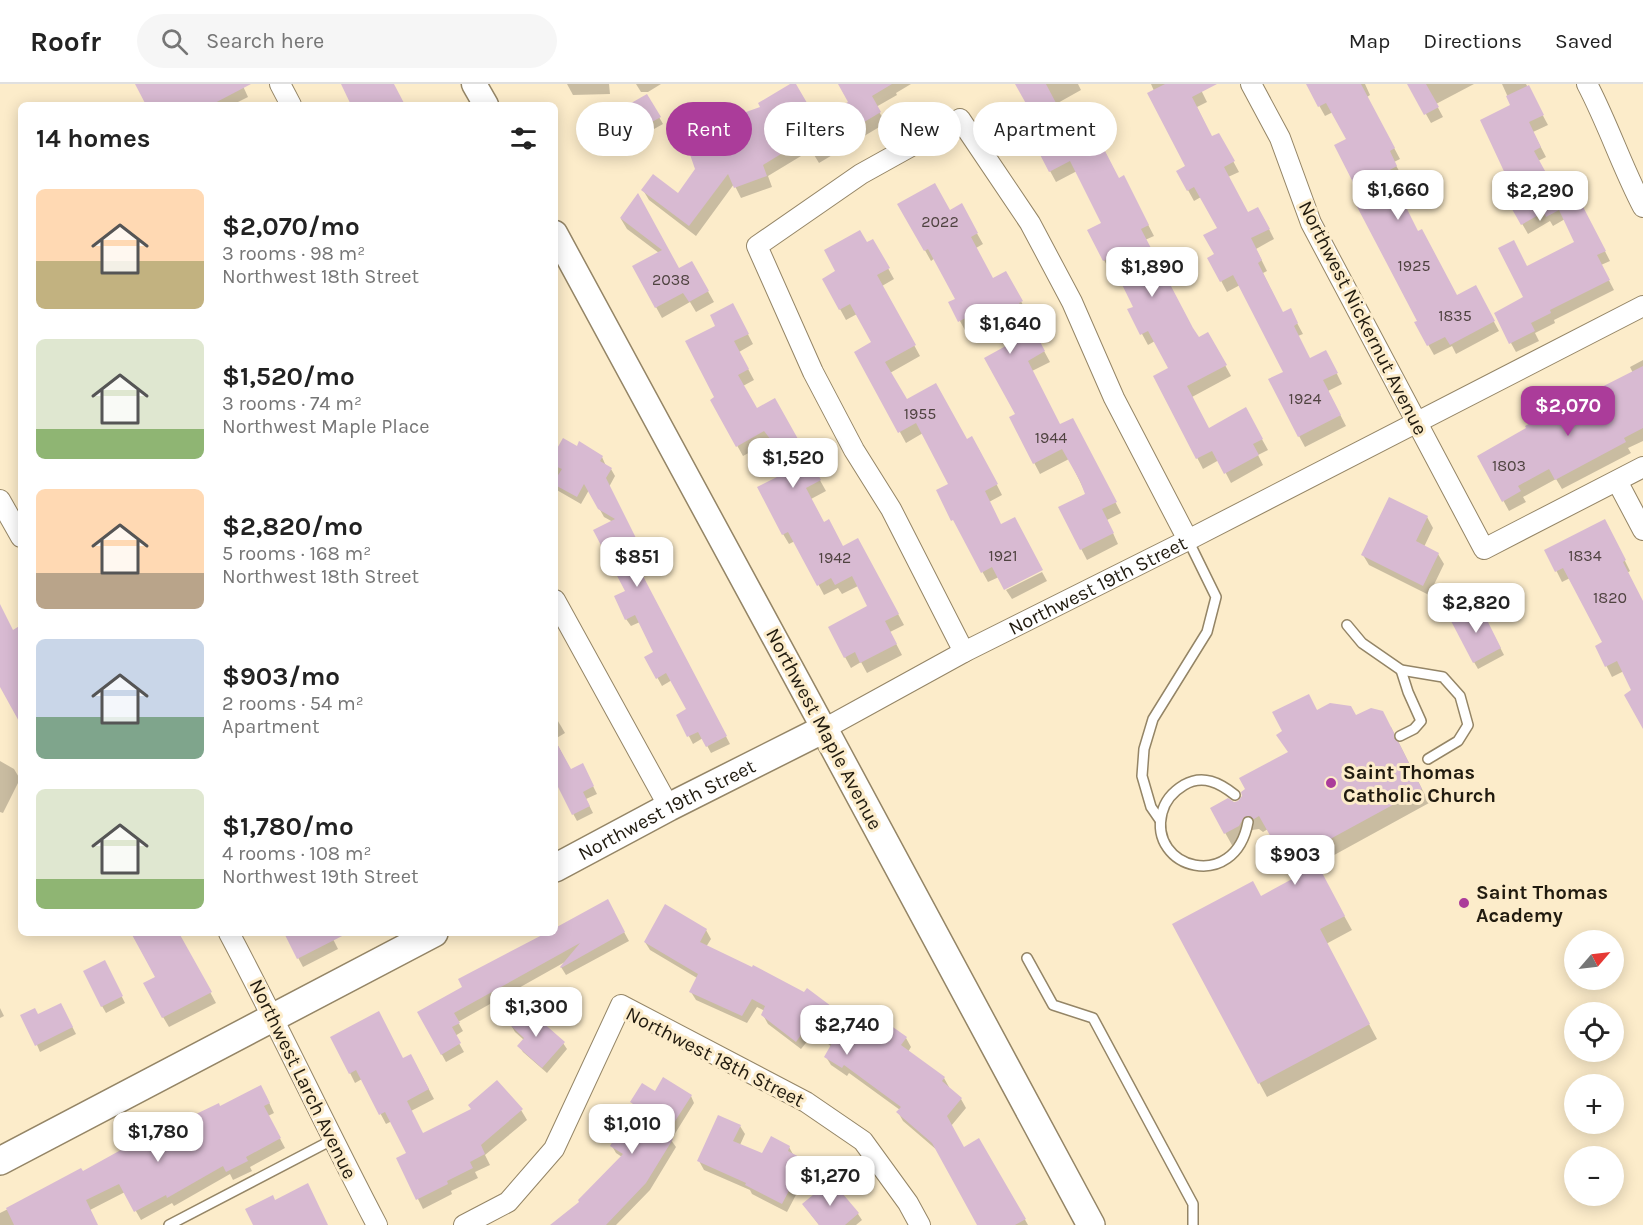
<!DOCTYPE html>
<meta charset="utf-8">
<style>
body{margin:0;font-family:Karla,sans-serif;background:#f6f6f6;color:#222;height:100vh;display:flex;flex-direction:column;font-size:22px;white-space:nowrap}
*{box-sizing:border-box;margin:0}
p{font-size:20px;color:#767676}
.icon{flex:none;width:33px;height:33px;fill:none;stroke:currentColor;stroke-width:2;stroke-linecap:round;stroke-linejoin:round}
.map{position:relative;flex:1;overflow:hidden}
.sheet{position:absolute;left:18px;top:18px;width:540px;height:834px;display:flex;flex-direction:column;background:#fff;border-radius:9px;box-shadow:0 3px 15px #0003}
.sheet>*{flex:none}
.banner{position:absolute;left:576px;top:18px;width:570px;height:54px;display:flex;gap:12px}
.needle{width:39px;rotate:62deg}
.fabs{position:absolute;left:1564px;top:846px;display:grid;gap:12px}
.fabs a{display:grid;place-items:center;width:60px;height:60px;border-radius:50%;background:#fff;box-shadow:0 3px 15px #0003;font-size:30px}
.price{position:absolute;translate:-50% -51px;padding:0 14px;border-radius:12px;background:#fff;color:#222;font-size:20px;line-height:39px;filter:drop-shadow(0 2px 3px #0008)}
.price::after{content:'';position:absolute;left:50%;top:36px;width:18px;height:14px;margin-left:-9px;background:inherit;clip-path:polygon(0 0,100% 0,50% 100%)}
.price.active{background:#ab3c9a;color:#fff}
ul{padding:0;list-style:none}
li{display:flex;align-items:center;gap:18px;height:150px;padding:0 18px}
li span{display:grid;place-items:center;flex:none;width:168px;height:120px;border-radius:9px;color:#555}
li>.icon{margin-inline-start:auto}
span .icon{width:72px;height:72px;fill:#fffc;stroke-width:1}
li b{font-size:26px}
h2{display:flex;justify-content:space-between;align-items:center;height:72px;padding:0 18px;font-size:26px}
.pill{padding:0 21px;border-radius:27px;background:#fff;box-shadow:0 3px 15px #0003;font-size:21px;line-height:54px}
.pill.active{background:#ab3c9a;color:#fff}
header{display:flex;align-items:center;gap:36px;box-sizing:border-box;height:84px;padding:0 30px;background:#fff;border-bottom:2px solid #e0e0e0}
header strong{font-size:28px}
nav{display:flex;gap:33px;margin-inline-start:auto;font-size:21px}
.search{width:420px;height:54px;background:#f6f6f6;display:flex;align-items:center;gap:15px;box-sizing:border-box;padding:0 21px;border-radius:33px;color:#767676;font-size:22px}
.map>svg:first-child{display:block}
.shadow{fill:#0003}
.building{fill:#d8bad2}
.lines{fill:none;stroke-linecap:round;stroke-linejoin:round}
.service-casing{stroke:#948566;stroke-width:12}
.minor-casing{stroke:#948566;stroke-width:22}
.tertiary-casing{stroke:#948566;stroke-width:27}
.secondary-casing{stroke:#948566;stroke-width:30}
.service{stroke:#fff;stroke-width:9}
.minor{stroke:#fff;stroke-width:20}
.tertiary{stroke:#fff;stroke-width:24}
.secondary{stroke:#fff;stroke-width:27}
.poi-dot{fill:#ab3c9a;stroke:#fcecca;stroke-width:2}
.labels{text-anchor:middle;dominant-baseline:central;stroke-width:6;stroke-linejoin:round;paint-order:stroke}
.number-label{font-size:16px;fill:#4f4340}
.street-label{font-size:20px;fill:#211b0f;stroke:#fcecca}
.poi-label{font-size:20px;font-weight:bold;fill:#211b0f;stroke:#fcecca;text-anchor:start}
</style>
<header>
<strong>Roofr</strong>
<div class="search"><svg class="icon" aria-label="search" viewBox="0 0 24 24"><circle cx="10" cy="10" r="6"/><path d="M15 15l6 6"/></svg>Search here</div>
<nav><a>Map</a><a>Directions</a><a>Saved</a></nav>
</header>
<div class="map">
<svg width="1643" height="1141" viewBox="0 0 1643 1141">
<rect width="100%" height="100%" fill="#fcecca"/>
<g class="shadow">
<polygon points="147,0 242,0 248,13 232,21 148,21"/>
<polygon points="567,0 609,0 610,10 573,11"/>
<polygon points="636,0 661,0 648,8 641,8"/>
<polygon points="793,0 817,38 850,19 839,0 911,0 896,9 897,11 876,23 886,39 819,79 811,66 768,92 772,103 741,114 734,100 696,152 649,116 643,106 678,111 697,85 712,52 762,24"/>
<polygon points="1022,0 1078,0 1081,6 1056,20 1061,30 1040,41 1018,2"/>
<polygon points="1151,0 1198,0 1207,18 1197,23 1212,54 1219,51 1239,88 1228,93 1248,129 1264,135 1274,155 1256,165 1267,187 1263,189 1283,230 1296,237 1303,250 1298,252 1310,276 1331,278 1342,300 1328,307 1346,342 1305,363 1299,352 1285,288 1240,201 1227,208 1209,174 1216,171 1219,145 1201,113 1194,117 1178,88 1187,83"/>
<polygon points="1307,0 1365,0 1370,11 1367,13 1400,75 1394,78 1402,92 1392,97 1418,149 1456,213 1475,203 1499,247 1456,270 1452,262 1434,271 1416,239 1419,237 1362,113 1348,56 1333,28 1325,32"/>
<polygon points="1409,0 1474,0 1436,20 1443,33 1431,39"/>
<polygon points="1502,0 1526,0 1548,41 1533,48 1546,73 1538,77 1550,98 1570,99 1610,177 1601,181 1614,206 1554,236 1555,239 1535,249 1539,257 1516,268 1511,259 1526,214 1527,183 1576,158 1565,135 1553,142 1550,137 1528,150 1510,119 1518,114 1512,22"/>
<polygon points="647,12 663,40 638,54 621,26"/>
<polygon points="1060,55 1129,104 1154,152 1145,156 1198,255 1208,250 1231,292 1192,313 1208,346 1245,325 1268,366 1258,371 1263,381 1231,399 1219,376 1203,385 1155,293 1170,285 1155,257 1148,261 1129,226 1135,224 1115,184 1110,187 1104,176 1103,139 1077,87 1056,98 1050,87"/>
<polygon points="638,112 679,186 692,179 714,218 696,228 690,218 662,234 634,183 659,169 627,145 621,135"/>
<polygon points="899,120 949,127 961,121 983,160 976,164 992,195 1005,189 1027,228 1024,230 1050,278 1032,287 1060,342 1078,346 1121,429 1107,436 1118,460 1087,476 1060,424 1086,410 1069,375 1040,390 1011,334 1017,331 1015,259 999,230 966,248 950,219 957,215 935,174 931,177"/>
<polygon points="873,157 894,195 882,202 920,272 890,289 906,317 978,364 1002,411 989,418 999,493 988,498 938,407 950,400 923,349 906,359 856,268 873,259 857,230 846,236 824,196 837,188 866,160"/>
<polygon points="738,231 753,260 739,268 754,296 743,302 757,326 775,316 826,407 811,415 824,439 843,463 858,456 904,541 890,548 902,571 867,589 861,578 851,584 845,573 869,523 858,502 842,510 838,504 824,511 795,457 789,460 783,450 789,388 772,356 743,372 712,317 716,314"/>
<polygon points="1643,276 1643,357 1628,364 1631,369 1562,405 1556,395 1523,413 1526,418 1509,427 1479,372 1553,342 1585,325 1633,289 1630,283"/>
<polygon points="577,364 602,373 606,382 611,385 615,392 609,403 646,476 636,481 730,660 711,669 703,654 693,660 678,631 688,626 672,596 662,602 646,573 655,568 640,538 631,542 626,535 627,507 613,438 604,433 589,406 581,420 555,405 555,371"/>
<polygon points="1390,415 1427,433 1433,444 1424,463 1438,470 1444,480 1429,511 1369,481 1363,471"/>
<polygon points="1610,447 1630,487 1627,489 1643,519 1643,642 1633,607 1624,587 1612,593 1597,563 1604,559 1570,494 1562,498 1546,466"/>
<polygon points="1042,488 1047,497 1012,515 1006,506"/>
<polygon points="1483,530 1504,571 1478,585 1474,578"/>
<polygon points="1317,628 1356,633 1391,643 1429,719 1316,781 1352,846 1326,860 1377,955 1267,1013 1174,841 1261,814 1296,795 1268,745 1263,748 1259,745 1252,746 1247,756 1233,763 1212,725 1239,718 1289,669"/>
<polygon points="555,632 565,649 555,655"/>
<polygon points="555,656 571,687 586,688 597,710 586,715 593,729 577,737 555,696"/>
<polygon points="0,677 14,685 20,695 3,729 0,728"/>
<polygon points="607,817 629,857 566,891 561,883 565,878 458,938 463,947 455,952 464,968 446,978 419,929 464,904 550,849 555,849 555,846"/>
<polygon points="706,846 711,855 706,863 848,937 861,936 906,954 911,963 908,968 944,994 949,1003 948,1004 961,1015 966,1024 951,1042 964,1065 1006,1102 1028,1141 979,1141 938,1067 903,1037 898,1028 900,1026 849,989 847,992 831,981 826,973 832,963 814,949 801,965 768,940 763,931 765,927 757,923 747,939 696,916 691,908 697,894 650,866 645,858"/>
<polygon points="132,849 178,849 216,919 169,943 163,933 157,894"/>
<polygon points="285,849 330,849 338,865 303,883"/>
<polygon points="108,885 125,919 106,929 102,922"/>
<polygon points="0,924 4,932 0,934"/>
<polygon points="64,927 76,950 40,968 37,961 38,932"/>
<polygon points="511,941 563,959 567,965 547,989 523,968 519,962 524,956 515,948"/>
<polygon points="332,953 416,981 434,1015 411,1027 423,1051 521,1026 527,1036 485,1071 490,1081 475,1088 478,1094 451,1107 452,1110 423,1125 398,1075 408,1070 392,1037 386,1040 362,995 355,999"/>
<polygon points="655,1009 691,1012 694,1019 671,1056 676,1063 650,1106 616,1141 553,1141 581,1118 622,1073 616,1069 612,1062 635,1024 632,1018"/>
<polygon points="266,1012 274,1029 268,1032 285,1064 250,1083 252,1087 233,1096 230,1090 174,1122 172,1119 141,1136 125,1108 90,1126 97,1141 0,1141 0,1129 171,1044 220,1024"/>
<polygon points="740,1042 745,1050 740,1061 763,1071 789,1063 794,1072 804,1077 809,1086 787,1128 752,1110 750,1106 704,1086 699,1077"/>
<polygon points="804,1121 858,1130 862,1136 856,1141 819,1141"/>
</g>
<g class="building">
<polygon points="135,0 251,0 211,21 146,21"/>
<polygon points="341,0 394,0 405,21 351,21"/>
<polygon points="790,0 796,0 817,36 848,18 838,0 892,0 872,12 881,28 812,69 804,56 763,81 767,92 734,104 728,90 689,142 641,106 653,90 678,109 695,85 686,59 710,51 707,42 760,23 758,19"/>
<polygon points="1015,0 1046,0 1056,19 1033,32"/>
<polygon points="1165,0 1217,0 1192,13 1212,52 1219,49 1235,77 1224,83 1248,128 1258,123 1270,145 1251,154 1262,176 1258,179 1283,228 1291,224 1298,239 1294,242 1310,274 1326,266 1338,289 1323,296 1341,331 1298,353 1268,295 1283,288 1233,191 1220,198 1207,174 1214,170 1203,151 1217,144 1194,103 1187,107 1176,87 1185,82 1147,9"/>
<polygon points="1306,0 1361,0 1395,64 1390,67 1397,82 1388,87 1418,147 1422,145 1457,211 1476,201 1495,237 1450,261 1445,253 1427,262 1414,238 1417,237 1353,115 1360,112 1334,61 1346,55 1326,19 1318,23"/>
<polygon points="1407,0 1426,0 1439,23 1424,31"/>
<polygon points="1529,1 1544,31 1529,38 1541,63 1534,67 1550,96 1565,88 1606,167 1597,171 1610,196 1550,226 1551,229 1531,239 1535,247 1509,260 1494,229 1523,213 1498,164 1514,156 1527,182 1574,158 1559,126 1546,133 1544,128 1521,141 1508,118 1516,113 1480,36 1510,21 1506,12"/>
<polygon points="647,10 661,33 633,48 619,26"/>
<polygon points="1090,38 1119,94 1124,91 1149,141 1141,145 1193,244 1199,253 1208,248 1227,281 1187,302 1209,344 1246,323 1263,355 1253,360 1259,371 1224,390 1212,367 1196,375 1153,292 1168,284 1148,247 1140,251 1127,225 1133,223 1109,174 1103,177 1087,146 1101,139 1070,77 1049,88 1033,57 1056,45 1060,54"/>
<polygon points="935,99 950,126 962,119 978,149 971,153 993,194 1006,187 1023,217 1019,219 1045,267 1028,277 1060,340 1073,334 1117,418 1102,425 1114,449 1080,466 1058,423 1085,410 1080,397 1062,365 1033,380 1009,333 1015,330 984,274 1013,258 992,220 958,238 948,218 955,215 928,165 924,167 897,120"/>
<polygon points="638,109 679,184 692,177 709,207 689,218 683,209 655,224 632,182 662,166 620,134"/>
<polygon points="860,146 867,158 873,155 890,184 877,191 916,261 885,278 907,315 936,299 967,355 972,352 998,400 985,407 1001,440 1015,433 1043,486 1004,506 992,483 981,489 953,436 951,437 936,406 948,400 916,339 898,349 854,268 871,258 850,220 839,226 822,195 835,187 824,166"/>
<polygon points="733,219 749,250 734,257 749,285 738,291 757,324 775,314 821,396 806,404 824,438 829,435 843,462 858,454 899,530 885,537 897,560 860,579 855,568 844,574 828,543 867,522 852,492 835,501 831,494 817,502 788,448 782,451 757,403 787,388 771,356 764,347 736,363 710,316 714,313 685,257 715,242 710,231"/>
<polygon points="1643,282 1643,344 1624,354 1626,358 1555,396 1549,385 1518,402 1521,407 1502,418 1477,372 1526,344 1525,342 1547,330 1553,340 1583,324 1578,315"/>
<polygon points="563,354 577,362 579,357 603,372 600,377 612,384 606,394 643,468 633,473 727,652 706,663 698,648 687,653 676,631 686,625 666,589 656,595 644,573 653,568 635,531 625,536 614,512 625,507 593,446 615,435 598,425 584,400 577,413 555,401 555,396 562,385 555,382 555,368"/>
<polygon points="1389,413 1428,432 1416,457 1439,469 1423,502 1361,471"/>
<polygon points="1605,435 1626,476 1623,478 1643,517 1643,645 1624,611 1631,606 1617,577 1605,583 1595,562 1602,558 1563,484 1555,488 1544,466"/>
<polygon points="0,520 13,546 21,541 21,641 0,603"/>
<polygon points="1480,522 1501,564 1473,579 1451,537"/>
<polygon points="1309,610 1317,626 1330,619 1351,622 1356,631 1371,624 1383,627 1394,649 1394,654 1399,659 1422,705 1310,766 1345,832 1320,845 1370,940 1258,1000 1172,840 1253,797 1261,812 1294,794 1259,732 1254,735 1250,732 1244,733 1239,742 1224,750 1210,724 1228,714 1234,718 1238,717 1242,712 1241,708 1245,705 1239,694 1288,668 1276,651 1282,647 1272,628"/>
<polygon points="555,656 571,685 583,679 594,702 583,708 590,722 572,731 555,697"/>
<polygon points="608,815 625,848 561,884 560,883 580,859 454,929 460,939 452,943 461,959 441,971 417,928 462,903 458,895 546,849 555,849 555,844"/>
<polygon points="665,820 707,845 700,858 752,883 753,881 804,908 807,904 847,934 851,928 860,934 866,924 907,953 901,961 945,993 942,997 962,1014 947,1032 964,1063 979,1054 1026,1135 1015,1141 977,1141 932,1059 896,1028 901,1023 844,981 842,984 824,973 832,959 808,941 796,958 761,931 765,922 752,915 742,932 689,908 698,890 644,858"/>
<polygon points="131,849 179,849 212,908 162,934 143,899 155,893"/>
<polygon points="284,849 348,849 297,875"/>
<polygon points="105,876 123,912 101,923 83,887"/>
<polygon points="61,919 73,943 35,962 20,931 35,924 38,930"/>
<polygon points="525,923 565,958 542,984 517,962 524,954 510,941"/>
<polygon points="379,927 403,974 411,970 429,1005 407,1017 423,1049 471,1025 468,1021 497,996 523,1025 481,1061 485,1070 470,1078 473,1084 447,1097 448,1100 416,1116 396,1074 406,1069 385,1028 379,1031 356,986 349,990 330,953"/>
<polygon points="663,993 692,1011 666,1051 673,1055 646,1099 606,1141 550,1141 579,1118 578,1116 623,1070 610,1062 635,1021 630,1018 642,999 655,1007"/>
<polygon points="261,1001 270,1019 264,1022 281,1054 246,1073 248,1077 226,1088 223,1082 167,1114 166,1111 134,1128 119,1100 86,1116 98,1141 14,1141 6,1124 81,1084 83,1087 146,1052 144,1049 167,1036 171,1042 219,1019 220,1022"/>
<polygon points="718,1031 741,1041 733,1057 762,1069 771,1052 790,1062 788,1067 805,1076 782,1120 745,1101 746,1099 697,1077"/>
<polygon points="831,1096 859,1129 845,1141 819,1141 802,1120"/>
<polygon points="308,1099 328,1141 253,1141 245,1125 273,1111 275,1116"/>
</g>
<g class="lines">
<defs>
<g id="service">
<polyline points="1347,541 1362,559 1401,586 1443,593 1460,612 1468,641 1458,657 1428,675"/>
<polyline points="1400,652 1414,645 1421,637 1408,608 1401,586"/>
<path d="M1235,711C1220,699 1203,690 1184,701C1174,707 1165,716 1162,729C1148,785 1235,809 1248,738"/>
<polyline points="1160,736 1151,723 1142,692 1144,665 1153,635 1207,548 1216,513 1188,456"/>
<polyline points="1027,874 1053,921 1093,934 1193,1120 1193,1141"/>
<polyline points="169,1141 332,1056"/>
</g>
<g id="minor">
<polyline points="280,0 291,21"/>
<polyline points="1251,0 1280,54 1311,139 1484,465 1643,383"/>
<path d="M1587,0C1608,40 1622,83 1643,123"/>
<polyline points="1617,397 1643,446"/>
<polyline points="0,416 21,453"/>
<polyline points="555,516 669,723"/>
<polyline points="964,568 891,425 854,366 813,288 757,162 861,90 960,35 1030,139 1072,218 1114,314 1188,456"/>
<path id="s1" d="M824,645L964,568L1188,456L1643,222"/>
<path d="M229,849C280,945 326,1044 377,1141"/>
<polyline points="464,1141 508,1118 554,1065 621,921 806,1018 863,1057 908,1119 920,1141"/>
</g>
<g id="tertiary">
<polyline points="474,0 486,21"/>
<polyline points="555,149 824,645"/>
</g>
<g id="secondary">
<path id="s2" d="M555,784L669,723L824,645L1091,1141"/>
<polyline points="0,1077 434,849"/>
</g>
</defs>
<use href="#service" class="service-casing"/>
<use href="#minor" class="minor-casing"/>
<use href="#tertiary" class="tertiary-casing"/>
<use href="#secondary" class="secondary-casing"/>
<use href="#service" class="service"/>
<use href="#minor" class="minor"/>
<use href="#tertiary" class="tertiary"/>
<use href="#secondary" class="secondary"/>
</g>
<g class="poi-dot">
<circle cx="1331" cy="699" r="6"/>
<circle cx="1464" cy="819" r="6"/>
</g>
<g class="labels">
<g class="number-label">
<text x="940" y="137">2022</text>
<text x="1414" y="181">1925</text>
<text x="671" y="195">2038</text>
<text x="1455" y="231">1835</text>
<text x="1305" y="314">1924</text>
<text x="920" y="329">1955</text>
<text x="1051" y="353">1944</text>
<text x="1509" y="381">1803</text>
<text x="1003" y="471">1921</text>
<text x="1585" y="471">1834</text>
<text x="835" y="473">1942</text>
<text x="1610" y="513">1820</text>
</g>
<g class="street-label">
<text transform="translate(1363 234) rotate(63)">Northwest Nickernut Avenue</text>
<text stroke="none"><textPath href="#s1" startOffset="309">Northwest 19th Street</textPath></text>
<text transform="translate(824 645) rotate(62)">Northwest Maple Avenue</text>
<text stroke="none"><textPath href="#s2" startOffset="126">Northwest 19th Street</textPath></text>
<text transform="translate(715 973) rotate(27)">Northwest 18th Street</text>
<text transform="translate(303 995) rotate(64)">Northwest Larch Avenue</text>
</g>
<g class="poi-label">
<text x="1343" y="688">Saint Thomas<tspan x="1343" dy="23">Catholic Church</tspan></text>
<text x="1476" y="808">Saint Thomas<tspan x="1476" dy="23">Academy</tspan></text>
</g>
</g>
</svg>
<div class="fabs">
<a><svg class="needle" viewBox="-14 -14 28 28"><path d="M0-13l5 13h-10z" fill="#e53935"/><path d="M0 13l5-13h-10z" fill="#767676"/></svg></a>
<a><svg class="icon" aria-label="locate" viewBox="0 0 24 24"><circle cx="12" cy="12" r="6"/><path d="M12 2v4M12 18v4M2 12h4M18 12h4"/></svg></a>
<a>+</a>
<a>−</a>
</div>
<b class="price" style="left:1398px;top:137px">$1,660</b>
<b class="price" style="left:1540px;top:138px">$2,290</b>
<b class="price" style="left:1152px;top:214px">$1,890</b>
<b class="price" style="left:1010px;top:271px">$1,640</b>
<b class="price active" style="left:1568px;top:353px">$2,070</b>
<b class="price" style="left:793px;top:405px">$1,520</b>
<b class="price" style="left:637px;top:504px">$851</b>
<b class="price" style="left:1476px;top:550px">$2,820</b>
<b class="price" style="left:1295px;top:802px">$903</b>
<b class="price" style="left:536px;top:954px">$1,300</b>
<b class="price" style="left:847px;top:972px">$2,740</b>
<b class="price" style="left:632px;top:1071px">$1,010</b>
<b class="price" style="left:158px;top:1079px">$1,780</b>
<b class="price" style="left:830px;top:1123px">$1,270</b>
<div class="banner">
<a class="pill">Buy</a>
<a class="pill active">Rent</a>
<a class="pill">Filters</a>
<a class="pill">New</a>
<a class="pill">Apartment</a>
</div>
<section class="sheet">
<h2>14 homes<svg class="icon" aria-label="filters" viewBox="0 0 24 24"><path d="M4 7h16M4 17h16"/><circle cx="9" cy="7" r="2"/><circle cx="15" cy="17" r="2"/></svg></h2>
<ul>
<li><span style="background:linear-gradient(#ffd9b3 60%,#c2b280 0)"><svg class="icon" aria-label="home" viewBox="0 0 24 24"><path d="M3 11l9-7 9 7M6 9v11h12V9"/></svg></span><div><b>$2,070/mo</b><p>3 rooms · 98 m²</p><p>Northwest 18th Street</p></div></li>
<li><span style="background:linear-gradient(#dfe7d0 75%,#8fb573 0)"><svg class="icon" aria-label="home" viewBox="0 0 24 24"><path d="M3 11l9-7 9 7M6 9v11h12V9"/></svg></span><div><b>$1,520/mo</b><p>3 rooms · 74 m²</p><p>Northwest Maple Place</p></div></li>
<li><span style="background:linear-gradient(#ffd9b3 70%,#b9a48a 0)"><svg class="icon" aria-label="home" viewBox="0 0 24 24"><path d="M3 11l9-7 9 7M6 9v11h12V9"/></svg></span><div><b>$2,820/mo</b><p>5 rooms · 168 m²</p><p>Northwest 18th Street</p></div></li>
<li><span style="background:linear-gradient(#c9d6e8 65%,#7fa58c 0)"><svg class="icon" aria-label="home" viewBox="0 0 24 24"><path d="M3 11l9-7 9 7M6 9v11h12V9"/></svg></span><div><b>$903/mo</b><p>2 rooms · 54 m²</p><p>Apartment</p></div></li>
<li><span style="background:linear-gradient(#dfe7d0 75%,#8fb573 0)"><svg class="icon" aria-label="home" viewBox="0 0 24 24"><path d="M3 11l9-7 9 7M6 9v11h12V9"/></svg></span><div><b>$1,780/mo</b><p>4 rooms · 108 m²</p><p>Northwest 19th Street</p></div></li>
</ul>
</section>
</div>
